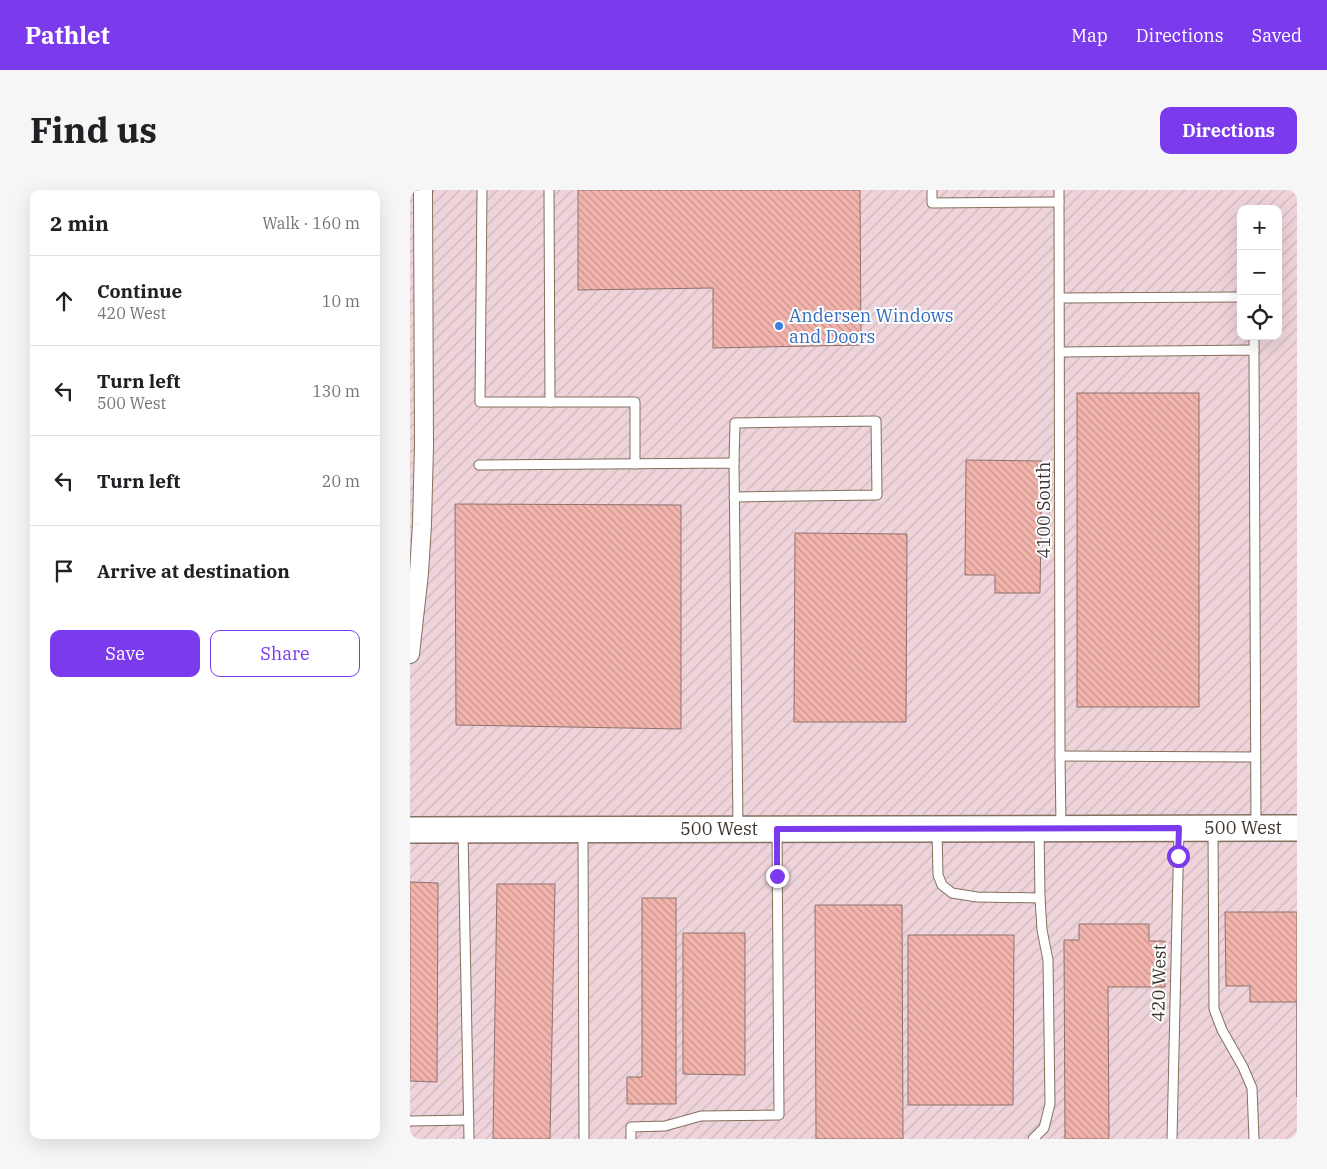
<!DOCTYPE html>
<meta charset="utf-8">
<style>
body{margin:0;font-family:"IBM Plex Serif",serif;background:#f6f6f6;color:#202124}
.controls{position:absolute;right:15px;top:15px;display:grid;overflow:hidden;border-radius:10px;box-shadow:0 5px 20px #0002}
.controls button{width:45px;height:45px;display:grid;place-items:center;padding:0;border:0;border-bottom:1px solid #e0e0e0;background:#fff;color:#202124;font:25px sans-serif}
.stop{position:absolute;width:15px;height:15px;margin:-11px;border:4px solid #7c3aed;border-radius:50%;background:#fff}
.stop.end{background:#7c3aed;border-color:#fff;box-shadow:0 1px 5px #0008}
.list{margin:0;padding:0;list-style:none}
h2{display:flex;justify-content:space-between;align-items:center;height:65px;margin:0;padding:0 20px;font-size:21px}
h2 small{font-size:16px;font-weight:400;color:#757577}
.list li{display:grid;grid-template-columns:32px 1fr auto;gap:15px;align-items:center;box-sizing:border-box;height:90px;padding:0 20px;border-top:1px solid #e0e0e0}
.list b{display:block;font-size:19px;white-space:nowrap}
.list p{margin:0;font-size:16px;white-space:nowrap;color:#757577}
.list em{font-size:16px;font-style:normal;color:#757577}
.actions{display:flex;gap:10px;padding:15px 20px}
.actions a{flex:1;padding:11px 0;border:1px solid #7c3aed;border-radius:10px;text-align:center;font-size:18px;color:#7c3aed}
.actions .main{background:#7c3aed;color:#fff}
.icon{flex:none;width:28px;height:28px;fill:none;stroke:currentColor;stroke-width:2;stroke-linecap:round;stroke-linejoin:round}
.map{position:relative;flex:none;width:887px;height:949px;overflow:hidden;border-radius:10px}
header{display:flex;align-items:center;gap:30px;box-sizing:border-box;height:70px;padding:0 25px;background:#7c3aed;color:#fff}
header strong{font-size:24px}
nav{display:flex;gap:28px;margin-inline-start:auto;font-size:18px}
.intro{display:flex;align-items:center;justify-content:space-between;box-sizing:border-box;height:120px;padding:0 30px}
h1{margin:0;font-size:35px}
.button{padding:12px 22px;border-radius:10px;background:#7c3aed;color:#fff;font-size:18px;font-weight:700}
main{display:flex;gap:30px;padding:0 30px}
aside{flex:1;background:#fff;border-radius:10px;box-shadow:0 5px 20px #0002}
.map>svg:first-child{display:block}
</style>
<header>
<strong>Pathlet</strong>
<nav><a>Map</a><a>Directions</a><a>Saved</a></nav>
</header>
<div class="intro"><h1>Find us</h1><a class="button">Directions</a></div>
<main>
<aside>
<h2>2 min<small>Walk · 160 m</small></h2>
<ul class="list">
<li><svg class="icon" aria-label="ahead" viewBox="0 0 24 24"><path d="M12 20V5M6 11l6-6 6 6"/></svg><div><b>Continue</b><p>420 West</p></div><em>10 m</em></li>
<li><svg class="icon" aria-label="left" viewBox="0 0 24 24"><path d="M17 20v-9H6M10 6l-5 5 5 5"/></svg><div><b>Turn left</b><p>500 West</p></div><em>130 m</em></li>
<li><svg class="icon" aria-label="left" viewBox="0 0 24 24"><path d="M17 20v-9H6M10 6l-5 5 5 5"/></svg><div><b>Turn left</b></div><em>20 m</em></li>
<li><svg class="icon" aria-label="arrive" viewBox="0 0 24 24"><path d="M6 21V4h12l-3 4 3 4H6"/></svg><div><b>Arrive at destination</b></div></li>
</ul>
<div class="actions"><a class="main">Save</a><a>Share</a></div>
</aside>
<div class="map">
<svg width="887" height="949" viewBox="0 0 887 949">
<defs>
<pattern id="industrial-furrows" width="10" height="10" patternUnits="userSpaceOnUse" patternTransform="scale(1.25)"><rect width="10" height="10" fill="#eed4da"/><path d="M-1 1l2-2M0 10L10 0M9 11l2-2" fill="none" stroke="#cdb7bb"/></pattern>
<pattern id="building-back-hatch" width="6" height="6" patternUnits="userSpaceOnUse" patternTransform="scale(1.25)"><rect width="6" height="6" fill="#f2b4ac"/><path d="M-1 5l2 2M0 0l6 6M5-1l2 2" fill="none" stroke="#c5938c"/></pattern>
</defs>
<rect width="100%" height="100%" fill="#f8e2cd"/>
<!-- industrial -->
<path fill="url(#industrial-furrows)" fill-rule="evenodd" d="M0,0H887V949H0ZM831,19H868V146H831Z"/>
<!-- building -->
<g fill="url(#building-back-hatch)" stroke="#8e726e">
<path d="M168,0H450L451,155L303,158V98L168,100Z"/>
<rect x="667" y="203" width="122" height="314"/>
<path d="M556,270L632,271L630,403H585V385H555Z"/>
<path d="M45,314L271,315V539L46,535Z"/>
<path d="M385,343L497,344L496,532H384Z"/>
<path d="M0,692L28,693L27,892L0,891Z"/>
<path d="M87,694H145L140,949H83Z"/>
<path d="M232,708H266V914H217V887H232Z"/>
<path d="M405,715H492L493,949H406Z"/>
<path d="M815,722H887V907V812H840V796H816Z"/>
<path d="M669,734H739V751H755V797H698L699,949H655L654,750H669Z"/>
<path d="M273,743H335V885L273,884Z"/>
<path d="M498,745H604L603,915H498Z"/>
</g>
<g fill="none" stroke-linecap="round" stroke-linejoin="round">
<!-- lane casing -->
<g stroke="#83705d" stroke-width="11">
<g id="lane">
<path d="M72,0L70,212H225V274"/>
<path d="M139,0L140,212"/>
<path d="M522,0V13L649,12"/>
<path d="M649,0L650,566L651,637"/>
<path d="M650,108L831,107"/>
<path d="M844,146V160"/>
<path d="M650,162L844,160L846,638"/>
<path d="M69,275L324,273L328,637"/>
<path d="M324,307L467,305L466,231L325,233L324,273"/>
<path d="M650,566L845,567"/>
<path d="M803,640L804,819L812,840L833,877L842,898L844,949"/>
<path d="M527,641L528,685L532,695L542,703L567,707L630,708"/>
<path d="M173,642L174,949"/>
<path d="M53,643L59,949"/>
<path d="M0,931L59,930"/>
<path d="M221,949V937L255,936L291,926L369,925L367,639"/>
<path d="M623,949L634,938L640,914L638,770L632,740L630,708L629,639"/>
<path d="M762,949L769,639"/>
</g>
</g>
<!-- street casing -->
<g stroke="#83705d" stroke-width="20">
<path id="street" d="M0,464L9,383L12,334L14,256L13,0"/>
</g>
<!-- secondary casing -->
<g stroke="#83705d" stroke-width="28">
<path id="secondary" d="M0,640L887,638"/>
</g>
<!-- lane -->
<use href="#lane" stroke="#fff" stroke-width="9"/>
<!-- street -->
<use href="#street" stroke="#fff" stroke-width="18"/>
<!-- secondary -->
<use href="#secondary" stroke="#fff" stroke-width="25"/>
</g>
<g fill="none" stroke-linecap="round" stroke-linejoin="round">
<!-- route -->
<path stroke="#7c3aed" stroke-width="6" d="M367,686V639L769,638L768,666"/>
</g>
<!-- markers -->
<circle fill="#3f7fe0" stroke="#fff" stroke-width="2" cx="369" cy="136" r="5"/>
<g text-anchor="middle" stroke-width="4" stroke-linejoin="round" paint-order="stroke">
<!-- shop labels -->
<g font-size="18" fill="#366cbe" stroke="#fff" text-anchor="start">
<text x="379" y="132">Andersen Windows<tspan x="379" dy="21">and Doors</tspan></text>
</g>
<!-- street labels -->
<g font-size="18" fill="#3f372f" stroke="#fff">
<text transform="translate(634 320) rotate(-90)" y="6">4100 South</text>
<text x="833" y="644">500 West</text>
<text x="309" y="645">500 West</text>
<text transform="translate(749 793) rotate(-89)" y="6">420 West</text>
</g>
</g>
</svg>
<div class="controls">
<button>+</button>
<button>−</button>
<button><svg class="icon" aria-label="locate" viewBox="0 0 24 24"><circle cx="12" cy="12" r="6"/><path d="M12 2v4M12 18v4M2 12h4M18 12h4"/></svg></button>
</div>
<div class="stop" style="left:768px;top:666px"></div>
<div class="stop end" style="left:367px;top:686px"></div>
</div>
</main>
